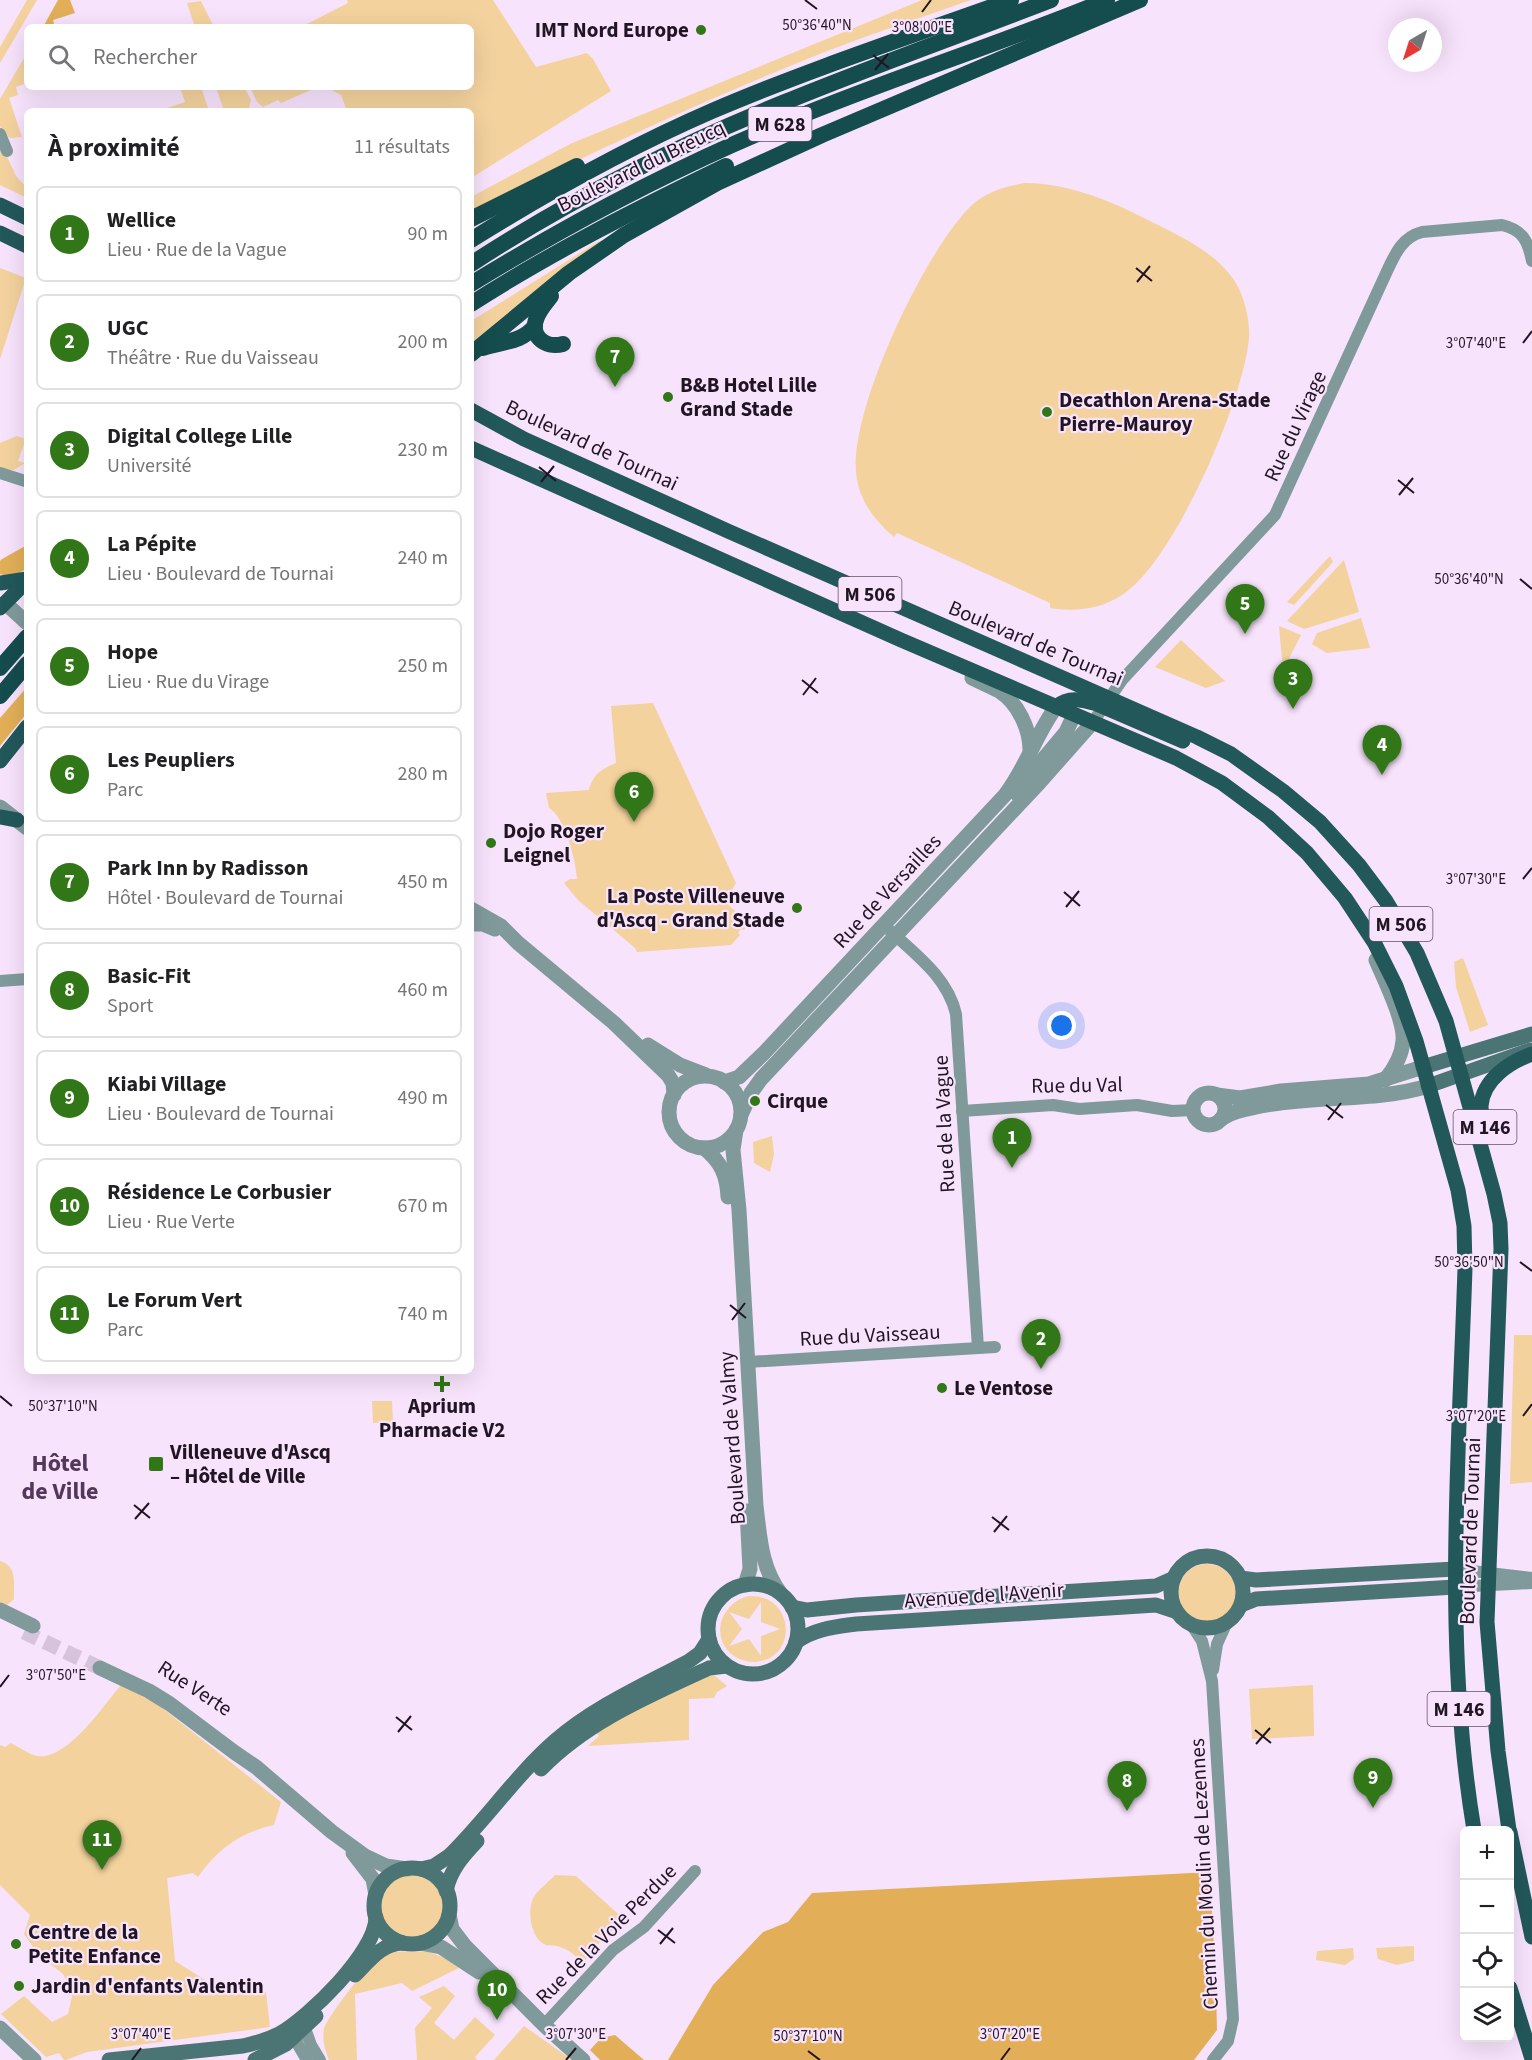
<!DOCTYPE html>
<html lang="fr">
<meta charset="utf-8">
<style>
body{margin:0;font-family:"Source Sans 3",sans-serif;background:#f6f6f6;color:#202124}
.controls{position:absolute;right:18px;bottom:18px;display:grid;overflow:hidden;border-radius:9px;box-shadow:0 6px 24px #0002}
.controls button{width:54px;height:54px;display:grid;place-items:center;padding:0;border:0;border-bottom:2px solid #e0e0e0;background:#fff;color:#202124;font:30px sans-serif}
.compass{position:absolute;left:1388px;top:18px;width:54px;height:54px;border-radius:50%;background:#fff;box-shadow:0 6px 24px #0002;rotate:219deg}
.you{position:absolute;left:1062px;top:1026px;width:21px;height:21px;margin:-15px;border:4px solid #fff;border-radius:50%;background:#1a73e8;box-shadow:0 0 0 9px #1a73e833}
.badge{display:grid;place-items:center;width:39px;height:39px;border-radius:50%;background:#317617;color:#fff;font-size:20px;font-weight:700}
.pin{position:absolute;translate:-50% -50px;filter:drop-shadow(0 2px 3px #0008)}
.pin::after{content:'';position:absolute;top:32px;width:21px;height:18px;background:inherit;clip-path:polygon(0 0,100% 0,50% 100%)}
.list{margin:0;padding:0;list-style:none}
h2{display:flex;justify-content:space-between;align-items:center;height:78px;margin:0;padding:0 24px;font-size:26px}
h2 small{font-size:20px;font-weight:400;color:#757577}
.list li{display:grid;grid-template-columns:39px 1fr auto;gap:18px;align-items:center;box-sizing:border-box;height:96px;margin:0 12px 12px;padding:0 12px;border:2px solid #e0e0e0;border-radius:9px}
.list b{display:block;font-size:22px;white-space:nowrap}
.list p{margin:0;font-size:20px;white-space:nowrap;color:#757577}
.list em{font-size:20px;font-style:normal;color:#757577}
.icon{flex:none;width:33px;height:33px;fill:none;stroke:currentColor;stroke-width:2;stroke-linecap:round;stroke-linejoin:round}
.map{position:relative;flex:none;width:1532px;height:2060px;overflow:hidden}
.search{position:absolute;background:#fff;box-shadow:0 6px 24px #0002;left:24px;top:24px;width:450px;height:66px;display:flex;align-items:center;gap:15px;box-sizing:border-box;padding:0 21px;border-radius:9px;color:#757577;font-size:22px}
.panel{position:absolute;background:#fff;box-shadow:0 6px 24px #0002;left:24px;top:108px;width:450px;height:1266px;border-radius:9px}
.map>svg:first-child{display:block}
</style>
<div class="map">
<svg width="1532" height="2060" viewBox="0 0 1532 2060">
<rect width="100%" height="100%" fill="#f7e3fc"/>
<!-- green -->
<g fill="#f3d29e" fill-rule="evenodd">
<path d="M27,0H37L0,63V47Z"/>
<path d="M347,0H493L536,67L587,53L593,59L611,91L471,178V111H347L341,95L326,87H471V27H301L348,3Z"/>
<path d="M922,0H971C917,19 861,37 807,59C693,105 581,157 471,213V197L570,144Z"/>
<path d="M201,1L214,27H195L187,3Z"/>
<path d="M27,53V83L16,87L18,95L9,98L22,137L10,138L3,132L0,126V99Z"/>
<path d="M180,87H201L209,111H158L185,102Z"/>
<path d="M216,87H244L251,100L248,111H224Z"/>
<path d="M250,87H318L281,103L278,100L263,107L257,102Z"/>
<path d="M0,142L16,176L27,188V198L0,185Z"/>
<path d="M1025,183C1067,183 1109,200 1146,219C1178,235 1219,253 1237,285C1245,300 1250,320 1249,338C1244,399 1174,562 1122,595C1101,609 1076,612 1050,608V603L897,533L894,537C874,520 858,499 856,472C851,407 923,256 968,209C983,193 1003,187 1025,183Z"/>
<path d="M599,241L602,242L471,348V321Z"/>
<path d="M0,268L26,278L0,359Z"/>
<path d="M17,436L26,439L18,461L25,463L14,470L0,469V443Z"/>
<path d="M1330,556L1333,562L1294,605L1287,602Z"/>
<path d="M1344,560L1359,612L1304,629L1287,621Z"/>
<path d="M1361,618L1370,648L1327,653L1312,644L1317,633Z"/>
<path d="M1279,626L1301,635L1283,670Z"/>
<path d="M1181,640L1225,681L1206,688L1155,667Z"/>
<path d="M653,703L736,883L725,902L749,923L744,930L741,929L738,933L740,935L731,945L637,952L635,948L578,900L564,883L570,879H577C576,861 565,817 549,808L546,793L589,790C593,774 602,769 616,763L611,706Z"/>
<path d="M1463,958L1488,1025L1470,1032L1456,987L1454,962Z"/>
<path d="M772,1136L774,1154L770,1172L754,1163L753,1142Z"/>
<path d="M1514,1335H1532V1482L1510,1484Z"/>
<path d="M372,1401H392L393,1422L373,1423Z"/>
<path d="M0,1561C17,1565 14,1584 14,1599L6,1606L0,1603Z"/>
<circle cx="1207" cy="1593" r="29"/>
<path d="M749,1596C795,1594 799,1659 755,1662C746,1662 737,1659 730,1653C710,1633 723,1602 749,1596ZM761,1602V1622L780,1629L761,1636V1656L749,1639L729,1646L742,1629L729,1612L749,1619Z"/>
<path d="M709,1671L727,1686L717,1692L714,1698L689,1699V1740L588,1746L599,1736L595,1731Z"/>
<path d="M121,1685L157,1704L281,1802L274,1825C241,1832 217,1849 198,1877L193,1873L167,1878L175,1961L229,1995L266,1992L270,2027L87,2052L66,2060H64L59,2053L46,2057L1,2014L24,1996L52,2022L68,2014L73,1992L63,1974L38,1954L24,1934L30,1915L0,1885V1745L5,1747L11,1743C19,1747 28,1754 37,1756C67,1761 103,1706 121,1685Z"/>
<path d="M1313,1685L1314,1736L1252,1739L1249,1689Z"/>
<circle cx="412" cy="1906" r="31"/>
<path d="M555,1875L576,1876L627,1922L605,1936L583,1963C576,1956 570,1950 560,1947C556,1945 551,1946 546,1945C530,1939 526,1907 535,1895C540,1888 549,1882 555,1875Z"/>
<path d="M1414,1946V1961L1397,1965L1378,1959L1376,1948Z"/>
<path d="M1353,1948L1354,1959L1345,1965L1316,1960L1317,1951Z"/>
<path d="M426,1951L445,1958L459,1968L412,1991L402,1983L355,1994L357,2060H329C325,2049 322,2041 324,2029C327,2017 370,1962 381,1956C394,1949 411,1953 426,1951Z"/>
<path d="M444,1986L455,1996L434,2023L454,2040L475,2017L495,2035L475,2057L477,2060H417L415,2028L432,2008L419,1997Z"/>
<path d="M524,2026L565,2055L571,2060H494Z"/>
</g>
<!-- forest -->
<g fill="#e2af58">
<path d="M58,0H70L75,13L53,20L55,27H43Z"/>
<path d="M27,545V568C20,574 9,577 0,574V561L2,559Z"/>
<path d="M27,687V713L0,746V718Z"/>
<path d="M1210,1872L1216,1988L1217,2030L1194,2060H668L713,1985L763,1932L788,1922L812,1893Z"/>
<path d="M615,2035L644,2060H600L590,2050L601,2038Z"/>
</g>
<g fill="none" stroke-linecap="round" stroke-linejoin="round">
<!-- tertiary-tunnel -->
<path stroke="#d7c4dc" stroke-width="15" stroke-dasharray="15 8" stroke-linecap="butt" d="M24,1632L100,1668"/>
<!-- minor -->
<g stroke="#809a9b" stroke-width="12">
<path d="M0,134L7,151"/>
<path d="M0,473L25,481"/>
<path d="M1093,722L1122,680L1275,515L1388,269C1396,252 1403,237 1422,232L1502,225C1523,230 1528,241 1532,261"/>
<path d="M884,925C912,952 947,975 956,1014L978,1348"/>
<path d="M0,981L27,979"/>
<path d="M962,1111L1053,1105L1079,1109L1137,1105L1172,1111L1193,1110"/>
<path d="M748,1362L995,1347"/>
<path d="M1455,1569L1532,1578"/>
<path d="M1455,1587L1532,1583"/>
<path d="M1191,1624L1202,1641L1212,1681L1233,2019L1228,2041L1213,2060"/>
<path d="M1213,1670L1217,1644L1227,1622"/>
<path d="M302,2020L311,2045L320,2060"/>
<path d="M544,2025L613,1950L644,1927L695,1871"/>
<path d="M296,2030L297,2043L307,2060"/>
</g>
<!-- tertiary -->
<g stroke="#809a9b" stroke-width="15">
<path d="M5,603L27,623"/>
<path d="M972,678C981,683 991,686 999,691C1018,703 1030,729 1030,750"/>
<path d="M1017,794L1040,763L1066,732L1074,715"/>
<path d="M0,807L27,828"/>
<path d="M471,909L501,926L518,943L614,1023L668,1075L673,1083L674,1095"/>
<path d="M471,924H483L495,929"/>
<path d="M1376,960C1384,979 1405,1021 1403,1041C1402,1056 1394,1069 1385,1080"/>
<path d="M648,1045L680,1065L706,1075"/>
<circle cx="705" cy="1112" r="36"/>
<path d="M724,1082L739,1077L764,1053L1005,795C1026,768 1036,734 1056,707"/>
<circle cx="1209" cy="1109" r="16"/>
<path d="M1217,1095L1240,1098L1281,1091L1369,1084L1423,1067"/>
<path d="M741,1115L751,1093L761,1079L1039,783L1093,722"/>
<path d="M1221,1119C1233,1111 1247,1109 1261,1106C1315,1095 1377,1102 1428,1086"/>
<path d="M736,1130L733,1150L739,1210L756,1506C760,1538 761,1568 781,1594"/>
<path d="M704,1148C721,1162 727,1175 728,1197"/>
<path d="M745,1585L750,1569L747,1511"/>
<path d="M0,1610L33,1626"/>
<path d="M100,1668L149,1691L170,1704L234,1752L256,1767L332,1832L365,1856L386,1866L407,1869"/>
<path d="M353,1853L373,1879L376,1895"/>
<path d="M449,1914L452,1929L465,1946L544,2025L583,2060"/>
<path d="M420,1943L441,1947L479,1972"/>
<path d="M0,2028L34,2060"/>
</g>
<!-- secondary -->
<g stroke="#4b7475" stroke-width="15">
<path d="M1423,1067L1532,1034"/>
<path d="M1428,1086L1530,1050"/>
<circle cx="1207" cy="1592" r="36"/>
<path d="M1240,1578L1256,1580L1455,1569"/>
<circle cx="753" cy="1629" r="45"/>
<path d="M1241,1605L1256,1599L1455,1587"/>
<path d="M792,1607L807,1610L856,1605L1156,1586L1174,1578"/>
<path d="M796,1642C814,1629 834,1627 856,1624L1156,1605L1177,1612"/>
<path d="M541,1769C588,1721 649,1696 709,1668L727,1666"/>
<circle cx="412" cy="1906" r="38"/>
<path d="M421,1869L434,1866L449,1856C486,1820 516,1775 555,1741C594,1707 644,1685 689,1661L700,1653L709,1639"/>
<path d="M446,1891C450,1870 463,1856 477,1841"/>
<path d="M355,1975C369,1961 382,1943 403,1943"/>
<path d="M109,2060L243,2046C256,2043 267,2040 279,2034C309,2017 375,1953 376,1918"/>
<path d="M255,2060L286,2044L316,2016"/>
</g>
<!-- primary -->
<g stroke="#22585a" stroke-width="15">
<path d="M0,205L27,218"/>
<path d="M0,233L27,246"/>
<path d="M471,410L524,439L730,532L1197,737L1231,754L1283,791L1320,822L1359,865L1386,901L1417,953L1446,1021L1494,1194L1500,1223L1501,1249L1487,1622L1498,1751L1509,1830"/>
<path d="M471,448L901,640L1176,758L1222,783L1268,817L1307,853L1345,898L1374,942L1396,986L1416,1041L1458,1190L1464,1226L1465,1268C1459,1455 1443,1645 1474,1830"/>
<path d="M0,583L27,579"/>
<path d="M0,608L27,581"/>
<path d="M1056,707C1069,696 1082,700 1097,704L1183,741"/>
<path d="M0,761L27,727"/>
<path d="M0,817L17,820"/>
<path d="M1487,1134C1485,1125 1481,1116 1481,1106C1483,1079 1510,1062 1532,1054"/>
<path d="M1510,1832L1532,1937"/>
<path d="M1510,1988L1532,2059"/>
</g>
<!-- trunk -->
<g stroke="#154c4e" stroke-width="16">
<path d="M471,219L577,166"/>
<path d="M471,240C548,192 629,147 712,111C810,69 911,36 1011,0"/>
<path d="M471,264C569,200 676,146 785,102C873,66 963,34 1051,0"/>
<path d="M471,284C569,224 670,170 776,126C885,80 998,45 1107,0"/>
<path d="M551,296C546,303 540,309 537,317C529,335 544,349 563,344"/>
<path d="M471,304C552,252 639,208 726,166"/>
<path d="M483,348C503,341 521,343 535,326"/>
<path d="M471,354L569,273L624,235L717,183L822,135L1140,0"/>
<path d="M0,668L27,637"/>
<path d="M0,696L27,664"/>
</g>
</g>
<!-- ticks -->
<path fill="none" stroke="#211524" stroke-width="2" d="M805,0L817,9M922,12L931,0M873,55L889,68M875,70L888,54M1136,268L1152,281M1137,282L1150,266M1523,343L1532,331M539,467L556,481M1398,480L1414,493M541,482L554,466M1399,495L1413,478M1520,579L1532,589M802,680L818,693M803,695L816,678M1523,879L1532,868M1064,892L1080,906M1066,907L1079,891M1326,1105L1343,1118M1328,1120L1341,1103M1520,1262L1532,1271M730,1305L746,1318M732,1320L745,1303M0,1396L12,1406M1523,1416L1532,1404M134,1505L150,1518M992,1517L1009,1530M135,1519L149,1503M994,1532L1007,1516M0,1687L9,1675M396,1717L412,1730M1255,1730L1271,1743M398,1732L411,1716M1256,1744L1270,1728M658,1930L675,1943M660,1944L673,1928M808,2051L820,2060M132,2060L141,2048M566,2060L576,2048M1001,2060L1010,2048"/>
<!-- markers -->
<g fill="#317617" stroke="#f7e3fc" stroke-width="2">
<circle cx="701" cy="30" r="6"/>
<circle cx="668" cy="397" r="6"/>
<circle cx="1047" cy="412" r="6"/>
<circle cx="491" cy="843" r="6"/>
<circle cx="797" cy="908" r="6"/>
<circle cx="755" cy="1101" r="6"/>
<path d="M439 1375h6v6h6v6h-6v6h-6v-6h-6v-6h6z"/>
<circle cx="942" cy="1388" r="6"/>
<rect x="148" y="1456" width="16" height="16" rx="3"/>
<circle cx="16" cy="1944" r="6"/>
<circle cx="19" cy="1986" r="6"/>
</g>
<g text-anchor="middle" stroke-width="4.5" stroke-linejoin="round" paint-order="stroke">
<!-- shield labels -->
<g fill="#f7e3fc" stroke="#615365" stroke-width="1.5">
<rect x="748.5" y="107" width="63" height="34" rx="4.5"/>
<rect x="838.5" y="577" width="63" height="34" rx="4.5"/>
<rect x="1369.5" y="907" width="63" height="34" rx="4.5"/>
<rect x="1453.5" y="1110" width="63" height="34" rx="4.5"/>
<rect x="1427.5" y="1692" width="63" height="34" rx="4.5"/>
</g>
<g font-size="20" font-weight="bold" fill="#211524">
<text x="780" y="131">M 628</text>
<text x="870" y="601">M 506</text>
<text x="1401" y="931">M 506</text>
<text x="1485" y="1134">M 146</text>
<text x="1459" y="1716">M 146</text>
</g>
<!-- poi labels -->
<g font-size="21" font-weight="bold" fill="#211524" stroke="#f7e3fc" text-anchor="start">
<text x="689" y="37" text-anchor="end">IMT Nord Europe</text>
<text x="680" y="392">B&amp;B Hotel Lille<tspan x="680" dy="24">Grand Stade</tspan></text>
<text x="1059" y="407">Decathlon Arena-Stade<tspan x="1059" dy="24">Pierre-Mauroy</tspan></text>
<text x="503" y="838">Dojo Roger<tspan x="503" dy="24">Leignel</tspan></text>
<text x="785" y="903" text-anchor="end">La Poste Villeneuve<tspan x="785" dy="24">d'Ascq - Grand Stade</tspan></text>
<text x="767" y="1108">Cirque</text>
<text x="954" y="1395">Le Ventose</text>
<text x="442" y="1413" text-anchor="middle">Aprium<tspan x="442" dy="24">Pharmacie V2</tspan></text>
<text x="170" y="1459">Villeneuve d'Ascq<tspan x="170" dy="24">– Hôtel de Ville</tspan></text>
<text x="28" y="1939">Centre de la<tspan x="28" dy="24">Petite Enfance</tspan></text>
<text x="31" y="1993">Jardin d'enfants Valentin</text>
</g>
<!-- street labels -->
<g font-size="21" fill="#211524" stroke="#f7e3fc">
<text transform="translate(641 166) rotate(-26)" y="7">Boulevard du Breucq</text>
<text transform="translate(1295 426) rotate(-65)" y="7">Rue du Virage</text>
<text transform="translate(592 445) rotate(25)" y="7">Boulevard de Tournai</text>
<text transform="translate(1036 643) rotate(23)" y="7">Boulevard de Tournai</text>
<text transform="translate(887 891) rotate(-47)" y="7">Rue de Versailles</text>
<text transform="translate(1077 1085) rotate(-1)" y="7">Rue du Val</text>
<text transform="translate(944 1124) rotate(-93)" y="7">Rue de la Vague</text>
<text transform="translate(870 1335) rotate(-3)" y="7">Rue du Vaisseau</text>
<text transform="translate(732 1438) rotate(-94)" y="7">Boulevard de Valmy</text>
<text transform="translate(1470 1531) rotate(-88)" y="7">Boulevard de Tournai</text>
<text transform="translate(984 1595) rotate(-4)" y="7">Avenue de l'Avenir</text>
<text transform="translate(195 1688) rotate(33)" y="7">Rue Verte</text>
<text transform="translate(1204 1874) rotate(-93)" y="7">Chemin du Moulin de Lezennes</text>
<text transform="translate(606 1934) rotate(-45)" y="7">Rue de la Voie Perdue</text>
</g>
<!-- quarter labels -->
<g font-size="24" font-weight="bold" fill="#53385b" stroke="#f7e3fc">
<text x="60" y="1471">Hôtel<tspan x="60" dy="28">de Ville</tspan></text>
</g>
</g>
<g font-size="15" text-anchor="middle" fill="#211524" stroke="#f7e3fc" stroke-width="4.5" stroke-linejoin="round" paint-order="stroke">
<text x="817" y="30">50°36'40"N</text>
<text x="922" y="32">3°08'00"E</text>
<text x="1476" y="348">3°07'40"E</text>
<text x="1469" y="584">50°36'40"N</text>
<text x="1476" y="884">3°07'30"E</text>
<text x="1469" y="1267">50°36'50"N</text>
<text x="63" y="1411">50°37'10"N</text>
<text x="1476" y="1421">3°07'20"E</text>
<text x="56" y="1680">3°07'50"E</text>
<text x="141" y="2039">3°07'40"E</text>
<text x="576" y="2039">3°07'30"E</text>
<text x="1010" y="2039">3°07'20"E</text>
<text x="808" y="2041">50°37'10"N</text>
</g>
</svg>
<div class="controls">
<button>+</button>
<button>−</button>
<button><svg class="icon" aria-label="locate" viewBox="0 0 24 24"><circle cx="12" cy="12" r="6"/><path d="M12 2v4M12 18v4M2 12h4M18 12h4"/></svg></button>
<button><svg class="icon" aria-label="layers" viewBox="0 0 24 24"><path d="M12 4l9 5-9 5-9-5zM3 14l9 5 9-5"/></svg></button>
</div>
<svg class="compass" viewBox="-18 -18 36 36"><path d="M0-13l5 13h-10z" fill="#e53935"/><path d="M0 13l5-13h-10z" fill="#757577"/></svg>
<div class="you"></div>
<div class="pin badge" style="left:1012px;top:1168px">1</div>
<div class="pin badge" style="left:1041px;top:1369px">2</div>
<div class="pin badge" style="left:1293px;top:709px">3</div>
<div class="pin badge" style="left:1382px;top:775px">4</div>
<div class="pin badge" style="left:1245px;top:634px">5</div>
<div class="pin badge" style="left:634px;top:822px">6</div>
<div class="pin badge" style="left:615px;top:387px">7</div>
<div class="pin badge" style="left:1127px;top:1811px">8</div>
<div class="pin badge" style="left:1373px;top:1808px">9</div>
<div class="pin badge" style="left:497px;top:2020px">10</div>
<div class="pin badge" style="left:102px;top:1870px">11</div>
<div class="search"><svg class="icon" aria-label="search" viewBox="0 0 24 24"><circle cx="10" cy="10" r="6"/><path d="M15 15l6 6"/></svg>Rechercher</div>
<section class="panel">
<h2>À proximité<small>11 résultats</small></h2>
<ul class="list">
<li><span class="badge">1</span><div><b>Wellice</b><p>Lieu · Rue de la Vague</p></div><em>90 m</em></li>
<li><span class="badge">2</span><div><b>UGC</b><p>Théâtre · Rue du Vaisseau</p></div><em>200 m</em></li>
<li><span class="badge">3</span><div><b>Digital College Lille</b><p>Université</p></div><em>230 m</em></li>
<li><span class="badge">4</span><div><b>La Pépite</b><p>Lieu · Boulevard de Tournai</p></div><em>240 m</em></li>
<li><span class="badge">5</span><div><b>Hope</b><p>Lieu · Rue du Virage</p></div><em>250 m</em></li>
<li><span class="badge">6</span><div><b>Les Peupliers</b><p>Parc</p></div><em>280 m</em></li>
<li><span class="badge">7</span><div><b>Park Inn by Radisson</b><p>Hôtel · Boulevard de Tournai</p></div><em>450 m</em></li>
<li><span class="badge">8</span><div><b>Basic-Fit</b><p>Sport</p></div><em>460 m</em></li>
<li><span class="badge">9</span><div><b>Kiabi Village</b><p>Lieu · Boulevard de Tournai</p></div><em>490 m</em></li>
<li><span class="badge">10</span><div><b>Résidence Le Corbusier</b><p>Lieu · Rue Verte</p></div><em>670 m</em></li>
<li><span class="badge">11</span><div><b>Le Forum Vert</b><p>Parc</p></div><em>740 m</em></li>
</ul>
</section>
</div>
